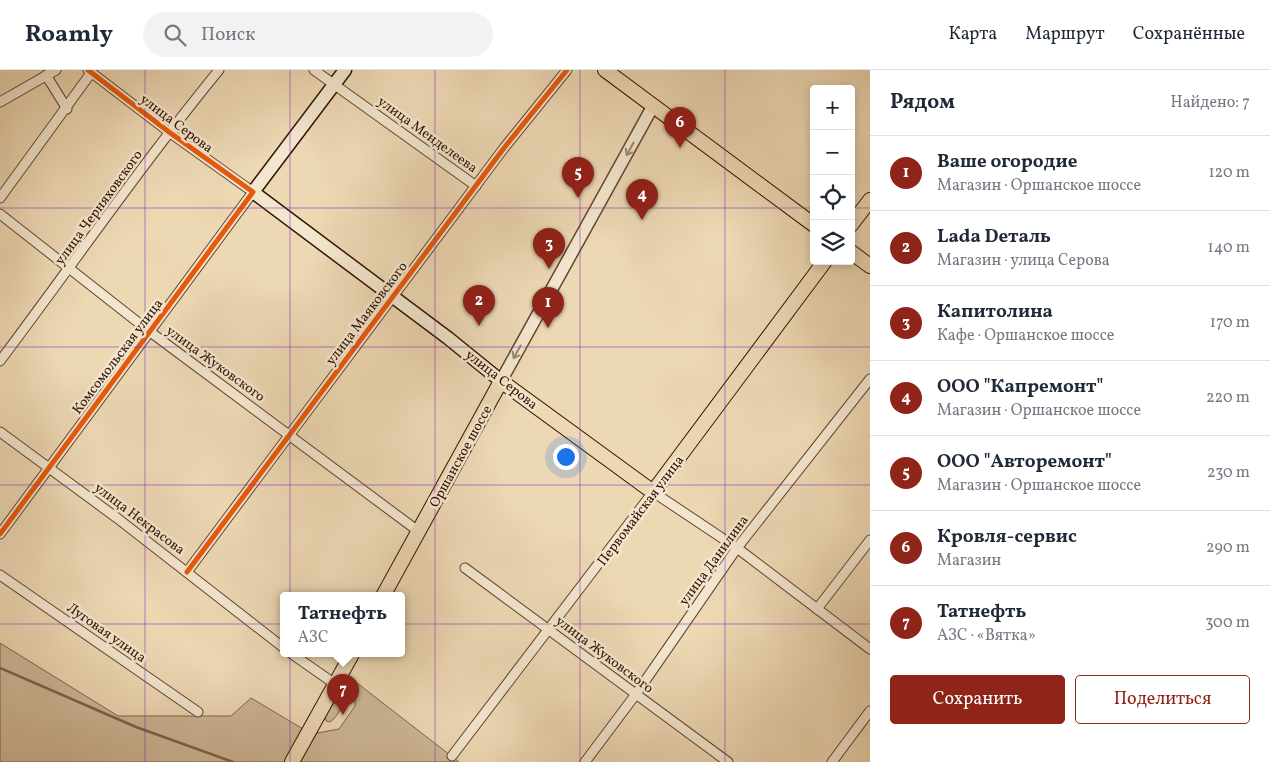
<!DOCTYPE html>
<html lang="ru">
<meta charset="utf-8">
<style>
body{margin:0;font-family:Vollkorn,serif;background:#f2f2f3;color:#1f2937}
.controls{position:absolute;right:15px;top:15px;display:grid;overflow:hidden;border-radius:5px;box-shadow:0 2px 8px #0003}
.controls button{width:45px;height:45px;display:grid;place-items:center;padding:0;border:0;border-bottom:1px solid #e0e1e3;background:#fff;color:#1f2937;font:25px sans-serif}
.you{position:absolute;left:565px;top:386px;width:18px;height:18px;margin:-12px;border:4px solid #fff;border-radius:50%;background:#1a73e8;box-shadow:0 0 0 8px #1a73e833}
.badge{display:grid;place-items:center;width:32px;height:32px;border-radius:50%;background:#8f2418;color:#fff;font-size:16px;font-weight:700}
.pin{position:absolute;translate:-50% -41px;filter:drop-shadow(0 1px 2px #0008)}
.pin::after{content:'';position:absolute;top:26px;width:18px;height:15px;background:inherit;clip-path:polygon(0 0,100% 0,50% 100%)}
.popup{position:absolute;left:280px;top:522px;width:125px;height:65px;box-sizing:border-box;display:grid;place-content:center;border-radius:5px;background:#fff;filter:drop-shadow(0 1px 4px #0005);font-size:16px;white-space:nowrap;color:#747a83}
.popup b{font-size:19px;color:#1f2937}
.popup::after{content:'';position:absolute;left:50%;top:100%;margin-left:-10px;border:10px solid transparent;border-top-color:#fff}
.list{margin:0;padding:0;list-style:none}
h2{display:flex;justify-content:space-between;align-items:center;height:65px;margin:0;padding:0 20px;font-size:21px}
h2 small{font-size:16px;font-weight:400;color:#747a83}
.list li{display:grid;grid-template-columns:32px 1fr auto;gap:15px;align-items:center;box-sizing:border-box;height:75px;padding:0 20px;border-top:1px solid #e0e1e3}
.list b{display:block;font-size:19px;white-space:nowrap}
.list p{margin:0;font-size:16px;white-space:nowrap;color:#747a83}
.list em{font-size:16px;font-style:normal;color:#747a83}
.actions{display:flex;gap:10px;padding:15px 20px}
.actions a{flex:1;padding:11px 0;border:1px solid #8f2418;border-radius:5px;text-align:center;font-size:18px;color:#8f2418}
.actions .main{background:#8f2418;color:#fff}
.icon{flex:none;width:28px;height:28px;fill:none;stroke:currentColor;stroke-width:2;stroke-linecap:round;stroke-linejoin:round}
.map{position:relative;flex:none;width:870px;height:692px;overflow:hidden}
header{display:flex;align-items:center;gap:30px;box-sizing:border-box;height:70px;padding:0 25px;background:#fff;border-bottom:1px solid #e0e1e3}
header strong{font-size:24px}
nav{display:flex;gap:28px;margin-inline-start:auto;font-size:18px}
.search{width:350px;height:45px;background:#f2f2f3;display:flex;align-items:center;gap:12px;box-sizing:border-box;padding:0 18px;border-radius:28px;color:#747a83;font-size:19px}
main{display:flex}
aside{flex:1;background:#fff}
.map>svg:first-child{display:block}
</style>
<header>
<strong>Roamly</strong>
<div class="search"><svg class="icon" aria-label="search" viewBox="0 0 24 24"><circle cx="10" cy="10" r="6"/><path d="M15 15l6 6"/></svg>Поиск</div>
<nav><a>Карта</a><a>Маршрут</a><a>Сохранённые</a></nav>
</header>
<main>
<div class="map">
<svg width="870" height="692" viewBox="0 0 870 692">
<rect width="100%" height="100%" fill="#edd8b4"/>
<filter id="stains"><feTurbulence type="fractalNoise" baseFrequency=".004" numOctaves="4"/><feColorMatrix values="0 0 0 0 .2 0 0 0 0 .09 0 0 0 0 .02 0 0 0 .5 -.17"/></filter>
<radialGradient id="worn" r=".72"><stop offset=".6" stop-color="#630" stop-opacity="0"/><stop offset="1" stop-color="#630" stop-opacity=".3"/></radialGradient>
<!-- green -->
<g fill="#cdb696" stroke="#80644c">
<path d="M0,573L118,646H231L251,628L303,659L285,692H0Z"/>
<path d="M348,606L459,692H299L317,663L339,659L355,636V627L346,611Z"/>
<path d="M339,624L343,625C345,633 337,648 330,652L326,651L325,646Z"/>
</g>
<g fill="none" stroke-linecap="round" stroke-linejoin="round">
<!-- stream -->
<path stroke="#7c6149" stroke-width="2.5" d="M0,598L136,657L233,692"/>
<!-- minor casing -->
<g stroke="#61442f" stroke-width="11">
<g id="minor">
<path d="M314,0L476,116"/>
<path d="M46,5L67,39"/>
<path d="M0,32L56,0"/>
<path d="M0,128L91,3"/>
<path d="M0,144L149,261L418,461"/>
<path d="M0,291C73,194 142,94 219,0"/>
<path d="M0,362L117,448L284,578"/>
<path d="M0,464L253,122L169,62L88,0"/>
<path d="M465,498L728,692"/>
<path d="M187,502L504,78L567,0"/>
<path d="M0,505L198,642"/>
<path d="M817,539L870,470"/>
<path d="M292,584L335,614"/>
<path d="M452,686L653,422L737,478L870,579"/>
<path d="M585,692L636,624L737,478L870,309"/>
<path d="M832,692L870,641"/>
</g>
</g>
<!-- tertiary casing -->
<g stroke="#61442f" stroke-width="14">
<path id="tertiary" d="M501,311L653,36"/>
</g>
<!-- secondary casing -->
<g stroke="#321203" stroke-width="15">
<path id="secondary" d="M345,0L253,122L448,268L501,311"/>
</g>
<!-- primary casing -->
<g stroke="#321203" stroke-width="16">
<g id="primary">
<path d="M605,0L814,155"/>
<path d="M851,155L870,130"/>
<path d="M851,182L870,196"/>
<path d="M383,526L501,311L653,422L825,191"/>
<path d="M292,692L352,584"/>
</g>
</g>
<!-- minor -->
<use href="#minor" stroke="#f3e6ce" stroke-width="9"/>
<!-- tertiary -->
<use href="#tertiary" stroke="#f3e6ce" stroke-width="11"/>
<!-- secondary -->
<use href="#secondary" stroke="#f3e6ce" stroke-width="12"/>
<!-- primary -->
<use href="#primary" stroke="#edd8b4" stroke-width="14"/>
<!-- cycleway casing -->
<g stroke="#f3e6ce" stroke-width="8">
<g id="cycleway">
<path d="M0,464L253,122L169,62L88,0"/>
<path d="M187,502L504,78L567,0"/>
</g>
</g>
<!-- cycleway -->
<use href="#cycleway" stroke="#e8590c" stroke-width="5"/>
</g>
<!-- one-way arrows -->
<defs><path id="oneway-shaft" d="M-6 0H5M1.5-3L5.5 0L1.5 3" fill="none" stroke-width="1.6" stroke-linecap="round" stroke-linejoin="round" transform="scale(1.25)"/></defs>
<g stroke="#9c8773">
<use href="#oneway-shaft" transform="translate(630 79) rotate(119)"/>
<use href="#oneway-shaft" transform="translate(517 282) rotate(119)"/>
</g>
<!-- grid -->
<path fill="none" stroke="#7b2cbf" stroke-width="1" stroke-opacity="0.55" d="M145,0V692M290,0V692M435,0V692M580,0V692M725,0V692M0,138H814M851,138H870M0,277H870M0,415H870M0,554H870"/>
<g text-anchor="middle" stroke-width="5" stroke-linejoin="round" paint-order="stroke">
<!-- street labels -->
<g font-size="14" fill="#321203" stroke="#f3e6ce">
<text transform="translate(177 53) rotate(37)" y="5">улица Серова</text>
<text transform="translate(428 64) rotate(36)" y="5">улица Менделеева</text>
<text transform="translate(98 137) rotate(-54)" y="5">улица Черняховского</text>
<text transform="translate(366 243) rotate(-53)" y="5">улица Маяковского</text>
<text transform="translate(117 286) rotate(-53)" y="5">Комсомольская улица</text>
<text transform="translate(216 293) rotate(36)" y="5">улица Жуковского</text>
<text transform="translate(502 309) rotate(38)" y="5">улица Серова</text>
<text transform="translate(460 386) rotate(-61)" y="5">Оршанское шоссе</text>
<text transform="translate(640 440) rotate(-53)" y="5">Первомайская улица</text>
<text transform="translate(140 448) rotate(37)" y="5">улица Некрасова</text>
<text transform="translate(713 490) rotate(-54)" y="5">улица Данилина</text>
<text transform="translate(107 562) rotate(35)" y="5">Луговая улица</text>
<text transform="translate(605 584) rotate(37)" y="5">улица Жуковского</text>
</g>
</g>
<rect width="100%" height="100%" filter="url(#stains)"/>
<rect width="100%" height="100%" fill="url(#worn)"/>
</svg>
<div class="controls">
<button>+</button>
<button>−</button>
<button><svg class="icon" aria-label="locate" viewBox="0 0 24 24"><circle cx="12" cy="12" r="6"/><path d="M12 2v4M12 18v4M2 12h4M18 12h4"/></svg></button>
<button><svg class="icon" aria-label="layers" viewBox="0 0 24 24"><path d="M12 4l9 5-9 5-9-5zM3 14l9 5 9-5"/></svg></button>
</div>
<div class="you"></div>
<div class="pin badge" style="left:548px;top:258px">1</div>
<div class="pin badge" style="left:479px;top:256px">2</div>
<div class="pin badge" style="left:549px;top:199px">3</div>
<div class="pin badge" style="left:642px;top:150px">4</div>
<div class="pin badge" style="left:578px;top:128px">5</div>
<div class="pin badge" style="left:680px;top:78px">6</div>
<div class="pin badge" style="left:343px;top:645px">7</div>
<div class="popup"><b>Татнефть</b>АЗС</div>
</div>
<aside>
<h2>Рядом<small>Найдено: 7</small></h2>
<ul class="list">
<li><span class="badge">1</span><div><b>Ваше огородие</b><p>Магазин · Оршанское шоссе</p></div><em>120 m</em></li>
<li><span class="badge">2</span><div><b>Lada Dеталь</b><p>Магазин · улица Серова</p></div><em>140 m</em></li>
<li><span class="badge">3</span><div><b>Капитолина</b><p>Кафе · Оршанское шоссе</p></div><em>170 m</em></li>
<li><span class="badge">4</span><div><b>ООО &quot;Капремонт&quot;</b><p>Магазин · Оршанское шоссе</p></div><em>220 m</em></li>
<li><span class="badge">5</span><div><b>ООО &quot;Авторемонт&quot;</b><p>Магазин · Оршанское шоссе</p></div><em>230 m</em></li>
<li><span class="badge">6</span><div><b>Кровля-сервис</b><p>Магазин</p></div><em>290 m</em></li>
<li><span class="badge">7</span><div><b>Татнефть</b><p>АЗС · «Вятка»</p></div><em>300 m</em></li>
</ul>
<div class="actions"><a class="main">Сохранить</a><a>Поделиться</a></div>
</aside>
</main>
